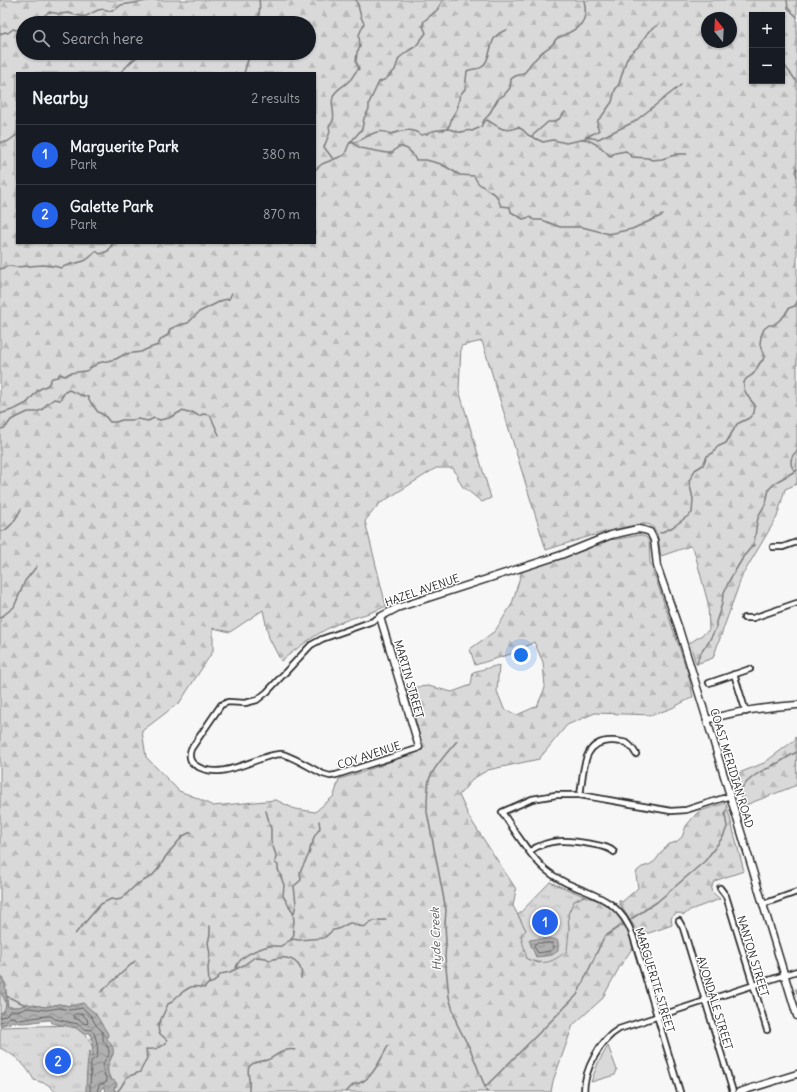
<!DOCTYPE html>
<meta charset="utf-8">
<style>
body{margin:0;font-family:Delius,sans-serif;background:#242831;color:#f1f3f6}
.controls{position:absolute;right:12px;top:12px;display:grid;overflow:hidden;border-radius:0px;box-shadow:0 1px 3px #0004}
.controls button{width:36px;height:36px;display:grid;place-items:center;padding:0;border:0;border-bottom:1px solid #363941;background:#171b24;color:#f1f3f6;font:20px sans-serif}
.compass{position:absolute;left:701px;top:12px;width:36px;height:36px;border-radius:50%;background:#171b24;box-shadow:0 1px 3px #0004;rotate:342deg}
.you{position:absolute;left:521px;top:655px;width:14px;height:14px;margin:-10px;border:3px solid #fff;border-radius:50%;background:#1a73e8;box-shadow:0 0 0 6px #1a73e833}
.badge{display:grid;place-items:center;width:26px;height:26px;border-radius:50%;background:#2563eb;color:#fff;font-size:13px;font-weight:700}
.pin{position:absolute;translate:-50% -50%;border:2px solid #fff;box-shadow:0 1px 4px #0006}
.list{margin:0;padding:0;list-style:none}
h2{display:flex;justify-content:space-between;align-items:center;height:52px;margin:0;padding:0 16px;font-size:17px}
h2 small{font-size:13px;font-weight:400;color:#9ea1a6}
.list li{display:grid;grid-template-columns:26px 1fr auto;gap:12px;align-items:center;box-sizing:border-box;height:60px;padding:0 16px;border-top:1px solid #363941}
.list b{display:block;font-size:15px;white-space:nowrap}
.list p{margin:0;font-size:13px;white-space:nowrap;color:#9ea1a6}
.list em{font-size:13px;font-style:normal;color:#9ea1a6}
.icon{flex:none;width:22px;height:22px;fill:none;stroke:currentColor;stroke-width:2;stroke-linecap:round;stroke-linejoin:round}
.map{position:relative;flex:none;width:797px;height:1092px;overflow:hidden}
.search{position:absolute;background:#171b24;box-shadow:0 1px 3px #0004;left:16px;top:16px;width:300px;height:44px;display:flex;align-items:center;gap:10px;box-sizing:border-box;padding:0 14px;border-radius:22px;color:#9ea1a6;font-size:15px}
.panel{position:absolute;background:#171b24;box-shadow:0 1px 3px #0004;left:16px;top:72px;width:300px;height:172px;border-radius:0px}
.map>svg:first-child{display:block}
</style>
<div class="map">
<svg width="797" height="1092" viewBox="0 0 797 1092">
<defs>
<pattern id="forest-firs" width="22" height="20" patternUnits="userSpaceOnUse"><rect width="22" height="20" fill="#d9d9d9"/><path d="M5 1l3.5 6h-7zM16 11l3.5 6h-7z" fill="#bababa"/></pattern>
<pattern id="park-tufts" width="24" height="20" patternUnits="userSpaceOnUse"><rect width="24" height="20" fill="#d9d9d9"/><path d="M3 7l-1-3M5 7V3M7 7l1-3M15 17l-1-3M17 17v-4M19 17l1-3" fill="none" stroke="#bababa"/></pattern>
<pattern id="water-waves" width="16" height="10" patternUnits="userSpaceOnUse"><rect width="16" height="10" fill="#b0b0b0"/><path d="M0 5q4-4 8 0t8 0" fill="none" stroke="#8f8f8f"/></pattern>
</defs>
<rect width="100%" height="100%" fill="#f7f7f7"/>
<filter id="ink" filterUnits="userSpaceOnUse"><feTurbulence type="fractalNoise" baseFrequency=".025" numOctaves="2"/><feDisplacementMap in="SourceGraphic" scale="8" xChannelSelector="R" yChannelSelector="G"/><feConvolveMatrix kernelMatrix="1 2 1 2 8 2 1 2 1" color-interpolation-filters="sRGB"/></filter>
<g filter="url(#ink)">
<!-- green -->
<g fill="#d9d9d9" stroke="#828282">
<path d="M0,993C6,998 8,1006 3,1012L0,1013Z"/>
<path d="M608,1046L617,1070L615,1075L591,1082L598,1063Z"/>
</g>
<!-- forest -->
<g fill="url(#forest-firs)" stroke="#828282" fill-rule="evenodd">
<path d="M0,0H797V484L785,489L777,517L742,576L713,658L696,664L690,643L709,630L708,603L694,550L690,546L661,556C659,547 659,529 650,525C639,519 562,545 546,550L482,341L461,346L459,390L491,498L482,502L462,486L453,468H436L379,504L365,521L386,606C369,615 350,617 333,626C315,634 298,648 281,661L269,638L263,610L230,632L213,628V651L180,702L142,731L146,757L179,791L195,797L213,806L276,800L295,809L315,812L334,796L339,779L363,772L423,749L407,688L428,686L452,692L471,685L473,672L499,665L497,691L504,709L517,715L537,706L545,688L543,662L534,642L514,653L475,665L470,649L495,631L512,604L522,570L588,549L605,540L618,539L640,535L646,537L649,541L650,562L688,673L693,697L672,708L653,715L595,713L567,725L539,759L488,770L474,778L459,795L469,817L516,889L513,906L526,930L527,959L539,963L553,960L569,930L568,914L574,901L584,896L600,901L615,912L631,935L633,947L619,968L602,999L573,1025L553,1081L551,1092H117L114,1090V1088L117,1085C104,1074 107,1068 113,1054L106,1039L105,1029L99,1023L95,1013L78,1005L70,1006L59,1004L46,1007L27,1004L19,1007H8L5,984L0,974ZM752,15H782V81H752ZM707,18H731V42H707ZM23,23H309V53H23ZM17,73H315V243H17Z"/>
<path d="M796,736L797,785L743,806L734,775L764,763L796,739Z"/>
<path d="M726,803L744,871L717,880L713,883L711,891L720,899L690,910L684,915L680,913L675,914L671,918L672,925L649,933L638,932L619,903V900L622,902L638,888L636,875L637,871L642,867L649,865L655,861L667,845L676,842L682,837L686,826L696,814L700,811Z"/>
</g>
<!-- park -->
<g fill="url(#park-tufts)" stroke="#828282">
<path d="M550,882L584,896L574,901L568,914L569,930L567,951C552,962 546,966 527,959L521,936L526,930L518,915Z"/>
<path d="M73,1025L82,1032L88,1038L98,1057L92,1092H56L47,1084L34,1080C26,1065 15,1055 0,1048V1027Z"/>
</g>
<!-- water -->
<g fill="url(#water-waves)" stroke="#7b7b7b">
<path d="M536,939H554L558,941V951L552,955L536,957L529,940Z"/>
<path d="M0,974L5,984L8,1007H19L27,1004L46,1007L59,1004L70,1006L83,1003L95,1013L108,1034L107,1039C122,1056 106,1056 107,1070C108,1073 109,1076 110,1079L115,1081L117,1084L114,1088V1090L117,1092H105L104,1087L101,1089L100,1092H86C86,1086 87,1055 90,1051L92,1057L93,1056L92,1040L90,1033H86L85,1035L76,1028L52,1023L51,1020C38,1020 24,1026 12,1021L10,1023L0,1026V1013L3,1012C8,1006 6,998 0,993Z"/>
</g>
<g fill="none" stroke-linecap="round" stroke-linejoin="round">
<!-- shore -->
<g stroke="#606060" stroke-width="1">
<path d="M536,943H553L554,948L550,951L538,953L534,946Z"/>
<path d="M75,1014H82L87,1019L88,1023L85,1024L80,1020L74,1018L73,1016Z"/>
<path d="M0,1017L5,1016L10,1011H19L28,1008L46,1010L59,1008L70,1010L83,1008L91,1016L96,1025L102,1031L103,1035V1040C117,1058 102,1055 103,1069C104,1073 106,1078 107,1082L99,1085L97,1092"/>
<path d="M0,1022L6,1020L11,1017L20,1020L45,1016H51L55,1019L78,1024L84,1029L92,1030C96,1034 99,1051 97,1057C96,1058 92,1060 91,1061L90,1092"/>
</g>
<!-- stream -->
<g stroke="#7b7b7b" stroke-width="1.5">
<path d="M259,0C261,8 258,15 259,23"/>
<path d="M787,0L788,8L797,17"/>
<path d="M34,23L49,12L60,14L68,13L84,17C93,13 100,6 109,11L116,9L121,5L153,0"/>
<path d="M0,34L5,32L8,33L13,29L20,31L23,25"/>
<path d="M782,62L797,82"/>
<path d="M119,73C126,69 130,61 137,57"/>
<path d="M244,73L248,60L253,53"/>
<path d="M483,123L487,120C498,126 504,134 518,127L523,130L528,135L543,142L553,140L566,143L581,140L598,131L599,130L597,126L598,120L602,116L612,102L615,90L619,84L626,61L629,55L638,47L649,31L659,24"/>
<path d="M447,129C452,129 453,130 458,132C463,133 467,129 472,131L481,127L484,120L488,116L498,99L504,95L510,88L511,79C515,75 518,75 522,74C528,72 529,64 533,61C537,58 540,53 545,50C550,46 553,46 556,39C575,30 590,26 584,0"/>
<path d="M532,136L548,122H553L559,119L565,112"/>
<path d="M586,137L598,139L634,122L681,85"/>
<path d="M584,139C593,141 604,149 610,156L615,153L626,151L632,157L648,158L652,160L662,159L678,154H687"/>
<path d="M0,143L2,142H7L17,135"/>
<path d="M350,143C365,143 373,125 391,134C402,131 411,127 421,135L427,134C432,129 440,131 447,129L450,124L452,117L457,109L460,95L465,89L467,71C472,68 478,70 482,67C495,55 485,36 507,30"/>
<path d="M353,143L360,148L387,153H392L398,147C408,146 411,152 416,160H426L441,164L460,175L474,176L478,183L489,191L496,195L501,206L510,207L511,212L523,219L530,217L534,220H542L560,227H582L609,234L632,229L663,215"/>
<path d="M333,159L324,147L330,132L329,126C340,117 327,104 335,93C340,86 349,84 353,76C355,73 355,71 359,69L356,62L357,52L360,47L359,35L364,23C359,16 360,8 356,0"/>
<path d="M797,168L796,173L797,177"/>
<path d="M315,170L322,164L342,156L345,154L349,144L362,129L364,118L369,109V103L379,82L386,79L395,70L399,58L408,51L416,46L426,33L423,26L424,21L437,10L443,0"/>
<path d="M0,269L9,266L16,267L43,265L54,266L61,268C69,263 78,264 86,260C90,258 93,254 96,251L100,254L108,251L113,243"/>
<path d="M0,414L15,409L27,403L38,390L48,385L52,378L58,377L60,374L65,376L70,373L86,371L98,363L116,359L125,354L141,352L147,349L158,345L161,339L168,335L170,329L179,325L188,323L199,312L223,300L229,299L232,293"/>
<path d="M0,429L5,428L11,420L28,412H35L42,410L47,404L54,399L60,400L65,392L69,390C78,394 79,395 88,397L91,403L98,412L104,415L110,422H116L122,420H132L138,419L148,421L154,418L160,420L169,418L182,411L188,413L192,412L199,416L203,414L210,415L219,435"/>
<path d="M795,471C788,464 791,456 797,451"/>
<path d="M0,532C10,530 16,518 21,509"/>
<path d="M660,533L673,527L692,513L693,499L689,481L695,470L703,465L707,456L713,453L717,447L726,443L737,424L749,418L754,413L755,405C750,400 739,387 746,379C748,377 752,376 754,373C758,368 758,363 763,360L764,357L760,344L761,336L764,329L769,325H774L784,316L789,308L795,306L797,302"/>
<path d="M0,618L14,607L25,581L37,566"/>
<path d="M697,664L699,656L704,648L708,643L716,628V622L722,604L723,595L729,581L744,556L754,544L757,522L759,515L766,503L769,489L776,482L797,470"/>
<path d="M457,741C450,749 431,771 429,780C427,790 427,802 427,812L446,910L445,924L446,942L445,957L449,997L457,1024L471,1051L487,1092"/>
<path d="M739,793C742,784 761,769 770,768L771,766C783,762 786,757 797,752"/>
<path d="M266,811L271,829V841L276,855L275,863L278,865V869L284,885L283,896L293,912L294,922L293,927L294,933L293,937L291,939"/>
<path d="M294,913L296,904L294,886L301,880L300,872L309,854L311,845L313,843C312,837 317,833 320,828L319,821"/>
<path d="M628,921L657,902L705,861L723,837L727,827L725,814L726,810"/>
<path d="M75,934L101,904L111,899L117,900L121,899L136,885L152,876L159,868L166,856L176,844L183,836L191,832"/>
<path d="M236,968C239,956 258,949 269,946C273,945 277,947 281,946C287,943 291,937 298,940L324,938L333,930C341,930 343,925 350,923C356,922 358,929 366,926C370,920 379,920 386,920"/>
<path d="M209,983L208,968L210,954L208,943L210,934V926"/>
<path d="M796,989L797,993"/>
<path d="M101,992L135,961"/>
<path d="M6,996L26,1005"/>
<path d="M485,1087L577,995L604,937L625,923"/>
<path d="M117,1092L121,1087L127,1077L140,1072L147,1058L146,1049C154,1050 160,1049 166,1043L167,1040L159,1033L158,1026L168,1004L172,1002C174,998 186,989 191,987C194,986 200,987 204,988L208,984L214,982L221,974L230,972L244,965L255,957L266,958L269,960C272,960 276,958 279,958C292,956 304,965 301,978"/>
<path d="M248,1092C252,1085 246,1071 249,1067C253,1061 261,1062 267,1060C275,1057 285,1047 295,1050"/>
<path d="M346,1092L354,1084C370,1084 381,1059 388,1046"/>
</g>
<!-- street casing -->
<g stroke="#2b2b2b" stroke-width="8">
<g id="street">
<path d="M773,547H783L797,542"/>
<path d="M380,617L373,621L322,639L311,645L267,692L257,700L245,703L228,702L221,705L191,749C189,755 189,761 195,765C216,779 242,765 263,758C269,756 275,754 281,754C291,755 312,769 323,774L330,776L336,775L417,749L419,747"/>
<path d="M744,618H753L797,603"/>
<path d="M734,674L746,712"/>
<path d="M709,683L750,669"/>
<path d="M580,795C584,773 581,739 613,741C627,742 629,742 636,754"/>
<path d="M530,851C549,838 569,840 591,844C599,846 608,846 614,852"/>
<path d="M720,888L726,896L767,1030"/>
<path d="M763,904L797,892"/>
<path d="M679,921L683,928L733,1092"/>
<path d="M584,1092C584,1070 600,1040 619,1029L797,971"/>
<path d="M680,1092L633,936C616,888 578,897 546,870C530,856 514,830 502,812L532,799L556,795H580L671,811L686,810L730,796"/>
</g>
</g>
<!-- secondary casing -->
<g stroke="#2b2b2b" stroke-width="9">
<g id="secondary">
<path d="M707,720C736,711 767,707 797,705"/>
<path d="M419,747L380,617L397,608L561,555L611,535L638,529L644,530L650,532L654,540L657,566L679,629L707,720L797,1016"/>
<path d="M739,1092L797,1074"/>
</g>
</g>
<!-- street -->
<use href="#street" stroke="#fff" stroke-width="4.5"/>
<!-- secondary -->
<use href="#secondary" stroke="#fff" stroke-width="6"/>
</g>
</g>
<g text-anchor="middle" stroke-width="3" stroke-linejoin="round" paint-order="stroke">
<!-- street labels -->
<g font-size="11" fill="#2b2b2b" stroke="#fff">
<text transform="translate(422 590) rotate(-19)" y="4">HAZEL AVENUE</text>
<text transform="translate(409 679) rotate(74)" y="4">MARTIN STREET</text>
<text transform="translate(369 755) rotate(-18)" y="4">COY AVENUE</text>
<text transform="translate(732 768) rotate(73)" y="4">COAST MERIDIAN ROAD</text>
<text transform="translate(753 956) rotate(73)" y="4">NANTON STREET</text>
<text transform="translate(655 980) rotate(73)" y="4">MARGUERITE STREET</text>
<text transform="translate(715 1003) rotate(73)" y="4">AVONDALE STREET</text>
</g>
<!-- water labels -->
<g font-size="12" font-style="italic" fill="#5a5a5a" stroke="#fff">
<text transform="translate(436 939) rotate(-92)" y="4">Hyde Creek</text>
</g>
</g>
</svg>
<div class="controls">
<button>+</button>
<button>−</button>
</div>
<svg class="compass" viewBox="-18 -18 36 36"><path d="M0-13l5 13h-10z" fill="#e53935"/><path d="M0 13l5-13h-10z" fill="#9ea1a6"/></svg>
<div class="you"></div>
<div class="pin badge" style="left:545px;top:922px">1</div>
<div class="pin badge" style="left:58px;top:1061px">2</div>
<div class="search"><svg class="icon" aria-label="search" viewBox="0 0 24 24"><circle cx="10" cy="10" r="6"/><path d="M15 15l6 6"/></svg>Search here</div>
<section class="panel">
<h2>Nearby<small>2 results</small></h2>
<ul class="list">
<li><span class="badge">1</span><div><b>Marguerite Park</b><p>Park</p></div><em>380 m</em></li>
<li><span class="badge">2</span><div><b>Galette Park</b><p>Park</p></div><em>870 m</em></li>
</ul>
</section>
</div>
